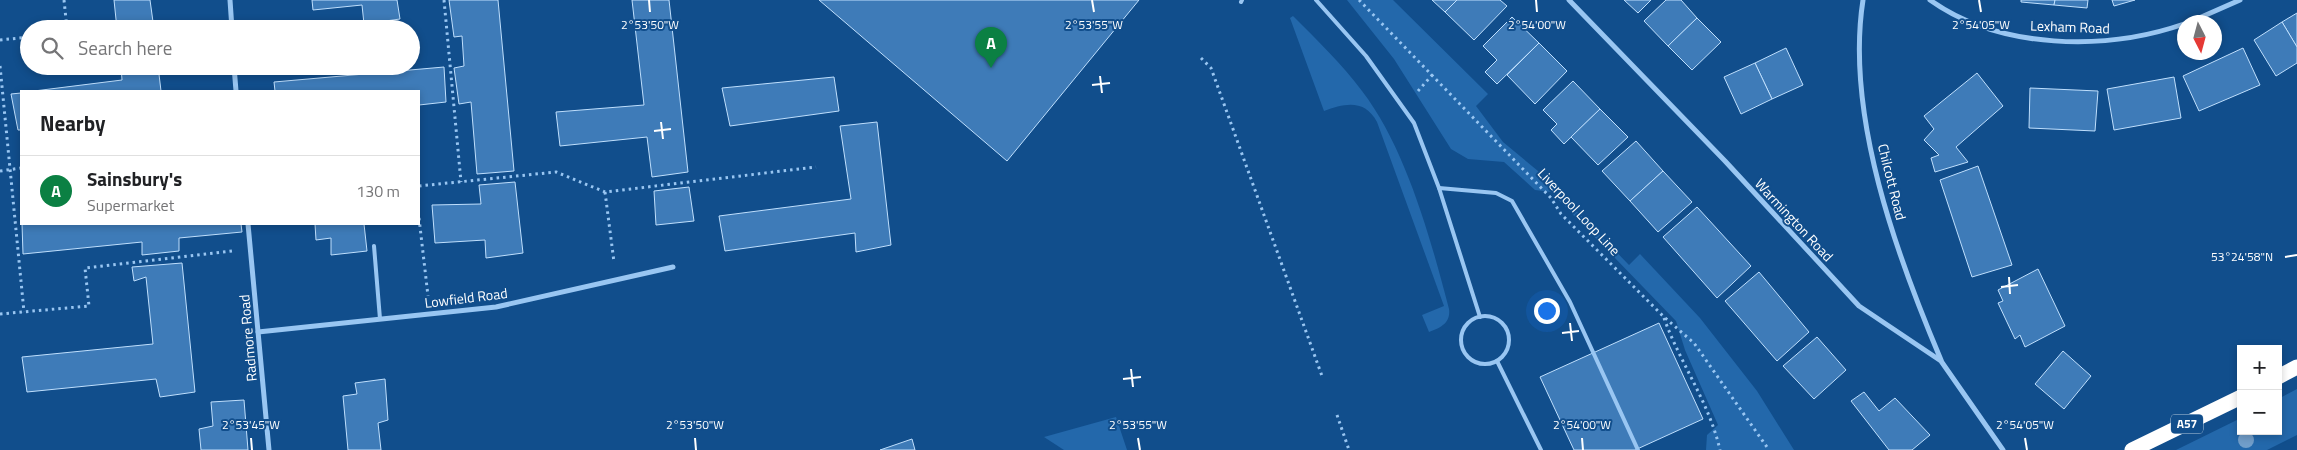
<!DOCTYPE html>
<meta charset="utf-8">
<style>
body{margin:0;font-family:"Titillium Web",sans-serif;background:#f2f2f2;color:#202124}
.controls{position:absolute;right:15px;bottom:15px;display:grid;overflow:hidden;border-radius:0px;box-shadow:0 2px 8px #0003}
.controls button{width:45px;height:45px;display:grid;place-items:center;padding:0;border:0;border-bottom:1px solid #e0e0e0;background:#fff;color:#202124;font:25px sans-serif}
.compass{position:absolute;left:2177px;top:15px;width:45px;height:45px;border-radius:50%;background:#fff;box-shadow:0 2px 8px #0003;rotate:174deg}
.you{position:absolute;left:1546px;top:310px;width:18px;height:18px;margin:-12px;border:4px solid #fff;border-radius:50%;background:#1a73e8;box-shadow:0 0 0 8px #1a73e833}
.badge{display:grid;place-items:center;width:32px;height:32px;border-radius:50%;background:#0b8043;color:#fff;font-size:16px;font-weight:700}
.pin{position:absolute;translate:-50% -41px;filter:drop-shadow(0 1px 2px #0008)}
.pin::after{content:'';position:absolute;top:26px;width:18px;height:15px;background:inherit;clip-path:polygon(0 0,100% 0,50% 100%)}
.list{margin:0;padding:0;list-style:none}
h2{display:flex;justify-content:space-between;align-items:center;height:65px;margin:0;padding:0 20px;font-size:21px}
h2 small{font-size:16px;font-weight:400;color:#757577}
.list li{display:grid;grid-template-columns:32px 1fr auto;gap:15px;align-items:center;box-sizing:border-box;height:70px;padding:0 20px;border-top:1px solid #e0e0e0}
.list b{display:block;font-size:19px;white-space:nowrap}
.list p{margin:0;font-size:16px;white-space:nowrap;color:#757577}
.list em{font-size:16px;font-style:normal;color:#757577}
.icon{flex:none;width:28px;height:28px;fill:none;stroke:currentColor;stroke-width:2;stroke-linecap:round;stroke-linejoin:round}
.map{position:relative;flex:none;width:2297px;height:450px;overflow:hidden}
.search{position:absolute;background:#fff;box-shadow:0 2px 8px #0003;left:20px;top:20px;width:400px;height:55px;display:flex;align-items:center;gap:12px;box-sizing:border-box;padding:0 18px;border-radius:28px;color:#757577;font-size:19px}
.panel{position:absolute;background:#fff;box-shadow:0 2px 8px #0003;left:20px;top:90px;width:400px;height:135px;border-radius:0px}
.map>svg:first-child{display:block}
</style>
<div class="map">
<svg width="2297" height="450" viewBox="0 0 2297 450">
<rect width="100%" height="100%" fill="#114e8c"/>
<!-- green -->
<g fill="#2368ab">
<path d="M1347,0H1393L1488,94L1476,106L1503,142L1538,171L1629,265L1640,254L1700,318L1757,391L1794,450H1706L1707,435L1718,425L1685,350L1676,321L1551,192L1535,190L1504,162L1468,159L1451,149L1394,59Z"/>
<path d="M1293,16C1317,40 1342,64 1362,91C1406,148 1431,240 1449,309C1451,323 1440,328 1429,332L1422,315L1444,306L1377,122C1365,99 1345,103 1324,111L1290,18Z"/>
<path d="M2297,389V435L2267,450H2176L2241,418V431H2278V399Z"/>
<path d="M1116,417L1127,450H1064L1044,437Z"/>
</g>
<!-- building -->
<g fill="#3e7bb8" stroke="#bfdffd">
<path d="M114,0H150L154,29H117Z"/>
<path d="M312,0H397L400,19L364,24L362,5L313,10Z"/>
<path d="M449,0H498L514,171L477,174L471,102L459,104L454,68L464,66L462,36L454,37Z"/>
<path d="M632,0H669L688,172L652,177L647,137L560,146L556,112L644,105Z"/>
<path d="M819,0H1139L1007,161Z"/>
<path d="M1432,0H1457L1445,12Z"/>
<path d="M1457,0H1500L1507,6L1474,40L1445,12Z"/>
<path d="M1624,0H1651L1638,13Z"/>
<path d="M1666,0H1681L1697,18L1668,46L1644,21Z"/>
<path d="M2021,0H2055L2054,5L2021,2Z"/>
<path d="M2055,0H2088L2087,8L2054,5Z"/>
<path d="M2112,0H2135L2114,6Z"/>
<path d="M2297,13V47L2282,22Z"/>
<path d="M1512,17L1539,43L1497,84L1485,72L1497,60L1483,46Z"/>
<path d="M1697,18L1721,42L1692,70L1668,46Z"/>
<path d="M2282,22L2297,47V63L2276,76L2254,40Z"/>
<path d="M1539,43L1567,71L1535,104L1507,75Z"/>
<path d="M1786,48L1803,85L1772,99L1755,63Z"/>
<path d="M2243,48L2260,85L2199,111L2183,76Z"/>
<path d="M1755,63L1772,99L1741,114L1724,77Z"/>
<path d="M121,66H158L161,91H34L122,80Z"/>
<path d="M444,67L446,102L419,105V91H275L274,82Z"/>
<path d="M1977,73L2003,106L1956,147L1968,162L1935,172L1931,158L1939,155L1924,140L1934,129L1924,116Z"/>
<path d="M834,77L839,111L730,126L722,88Z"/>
<path d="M2174,77L2181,118L2114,130L2107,89Z"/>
<path d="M1573,81L1600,109L1564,144L1551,130L1557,124L1543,110Z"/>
<path d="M2030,88L2098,91L2095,131L2029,128Z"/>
<path d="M21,93V130H18L11,94Z"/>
<path d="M1600,109L1628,137L1598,165L1571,137Z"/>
<path d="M877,122L891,245L856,252L855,233L725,251L719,216L851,199L840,126Z"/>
<path d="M1636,141L1663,171L1630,201L1602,171Z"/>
<path d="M1978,166L2012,265L1972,277L1940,180Z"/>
<path d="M1663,171L1692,202L1658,232L1630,201Z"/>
<path d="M515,182L523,253L486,258L485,240L435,243L432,205L481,204L479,185Z"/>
<path d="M689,187L694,221L656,225L654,191Z"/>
<path d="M1697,207L1751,266L1717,298L1663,237Z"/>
<path d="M22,224H241L242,232L179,238V251L142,255V242L23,254Z"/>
<path d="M315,224H364L367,251L331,255V238L316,240Z"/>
<path d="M182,263L195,392L160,397L156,379L27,392L22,357L153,344L146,277L134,281L132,267Z"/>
<path d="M2038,269L2065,326L2025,347L2020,335L2015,339L1998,303L2003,301L1998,290Z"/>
<path d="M1759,272L1809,332L1777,361L1725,301Z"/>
<path d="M1659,323L1703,419L1635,450H1574L1540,377Z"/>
<path d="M1817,337L1846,370L1814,399L1783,366Z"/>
<path d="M2063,351L2091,376L2064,409L2035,384Z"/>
<path d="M385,379L388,420L378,423L381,450H348L343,396L357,394L355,383Z"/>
<path d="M1864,392L1879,411L1895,398L1930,435L1912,450H1889L1851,401Z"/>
<path d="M244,400L248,450H201L199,429L213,426L211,402Z"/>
<path d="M912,439L915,450H880Z"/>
</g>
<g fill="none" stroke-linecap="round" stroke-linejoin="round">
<!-- path -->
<g stroke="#99c6f2" stroke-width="3" stroke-dasharray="2.5 4" stroke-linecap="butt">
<path d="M64,0L67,29"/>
<path d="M444,0L461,182"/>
<path d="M1359,0L1551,198L1561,214L1664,317L1694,343L1769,450"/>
<path d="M0,40L29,37"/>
<path d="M1201,58L1211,68L1322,376"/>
<path d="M0,66L24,312"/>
<path d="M1418,91L1433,74"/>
<path d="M0,171L21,168"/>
<path d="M419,186L556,172L605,192L816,167"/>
<path d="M605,192L614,262"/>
<path d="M419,218L428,296"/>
<path d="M0,314L89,306L85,268L232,251"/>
<path d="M1664,318C1680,363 1709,402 1720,450"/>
<path d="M1337,415L1349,450"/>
</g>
<!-- lane -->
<g stroke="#99c6f2" stroke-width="4">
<path d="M1316,0L1366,56L1414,123L1439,188L1480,317"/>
<path d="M1241,2L1242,0"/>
<path d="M1439,188L1496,193L1512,201L1570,302L1638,450"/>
<path d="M374,246L380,319"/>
<circle cx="1485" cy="340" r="24"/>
<path d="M1497,361L1541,450"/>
</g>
<!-- street -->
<g stroke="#99c6f2" stroke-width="5">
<path d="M230,0L232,29"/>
<path d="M1569,0L1725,161L1859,306L1941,361L2003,450"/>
<path d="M1863,0C1845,115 1897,256 1941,360"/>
<path d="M1930,0C2000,50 2106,51 2184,24"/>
<path d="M2190,22L2240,0"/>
<path d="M234,66L236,91"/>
<path d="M248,224L269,450"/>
<path d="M258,332L496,307L673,267"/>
</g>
<!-- highway -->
<g stroke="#fff" stroke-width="15">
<path d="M2278,377L2297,367"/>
<path d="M2132,450L2241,397"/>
</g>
</g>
<!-- trees -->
<circle fill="#719eca" cx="2246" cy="440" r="8"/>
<!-- ticks -->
<path fill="none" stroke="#fff" stroke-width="2" d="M649,0L650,12M1092,0L1094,12M1536,0L1537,12M1979,0L1981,12M1100,76L1102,93M1092,85L1110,83M661,122L663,139M654,131L671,129M2285,257L2297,255M2009,277L2010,294M2001,287L2018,285M1570,323L1572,341M1562,333L1579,331M1131,369L1133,387M1123,379L1141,377M251,438L252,450M695,438L696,450M1138,438L1140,450M1582,438L1583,450M2025,438L2027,450"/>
<g text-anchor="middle" stroke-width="4" stroke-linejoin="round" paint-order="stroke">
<!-- shield labels -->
<rect fill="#114e8c" stroke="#b8cadc" stroke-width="1" x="2171" y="414.5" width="32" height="19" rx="4"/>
<g font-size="12" font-weight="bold" fill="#fff">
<text x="2187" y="428">A57</text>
</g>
<!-- street labels -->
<g font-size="14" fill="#fff" stroke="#114e8c">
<text transform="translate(2070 27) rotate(2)" y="5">Lexham Road</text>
<text transform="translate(1892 182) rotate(76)" y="5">Chilcott Road</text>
<text transform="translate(1579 212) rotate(47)" y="5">Liverpool Loop Line</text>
<text transform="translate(1794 220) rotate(47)" y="5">Warmington Road</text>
<text transform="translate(466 298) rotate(-7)" y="5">Lowfield Road</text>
<text transform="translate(248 338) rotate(-95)" y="5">Radmore Road</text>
</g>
</g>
<g font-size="12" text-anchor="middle" fill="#fff" stroke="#114e8c" stroke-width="4" stroke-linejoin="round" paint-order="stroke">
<text x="650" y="29">2°53'50"W</text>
<text x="1094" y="29">2°53'55"W</text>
<text x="1537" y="29">2°54'00"W</text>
<text x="1981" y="29">2°54'05"W</text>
<text x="2242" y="261">53°24'58"N</text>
<text x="251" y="429">2°53'45"W</text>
<text x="695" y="429">2°53'50"W</text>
<text x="1138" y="429">2°53'55"W</text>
<text x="1582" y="429">2°54'00"W</text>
<text x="2025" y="429">2°54'05"W</text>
</g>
</svg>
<div class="controls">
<button>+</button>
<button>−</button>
</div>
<svg class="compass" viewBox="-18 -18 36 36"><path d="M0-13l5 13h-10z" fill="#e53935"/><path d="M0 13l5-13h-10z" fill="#757577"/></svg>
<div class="you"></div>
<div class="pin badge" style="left:991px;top:68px">A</div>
<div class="search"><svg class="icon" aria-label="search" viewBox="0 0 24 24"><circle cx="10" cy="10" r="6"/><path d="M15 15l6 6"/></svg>Search here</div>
<section class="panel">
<h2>Nearby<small></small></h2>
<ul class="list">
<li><span class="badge">A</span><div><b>Sainsbury's</b><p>Supermarket</p></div><em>130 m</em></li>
</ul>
</section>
</div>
